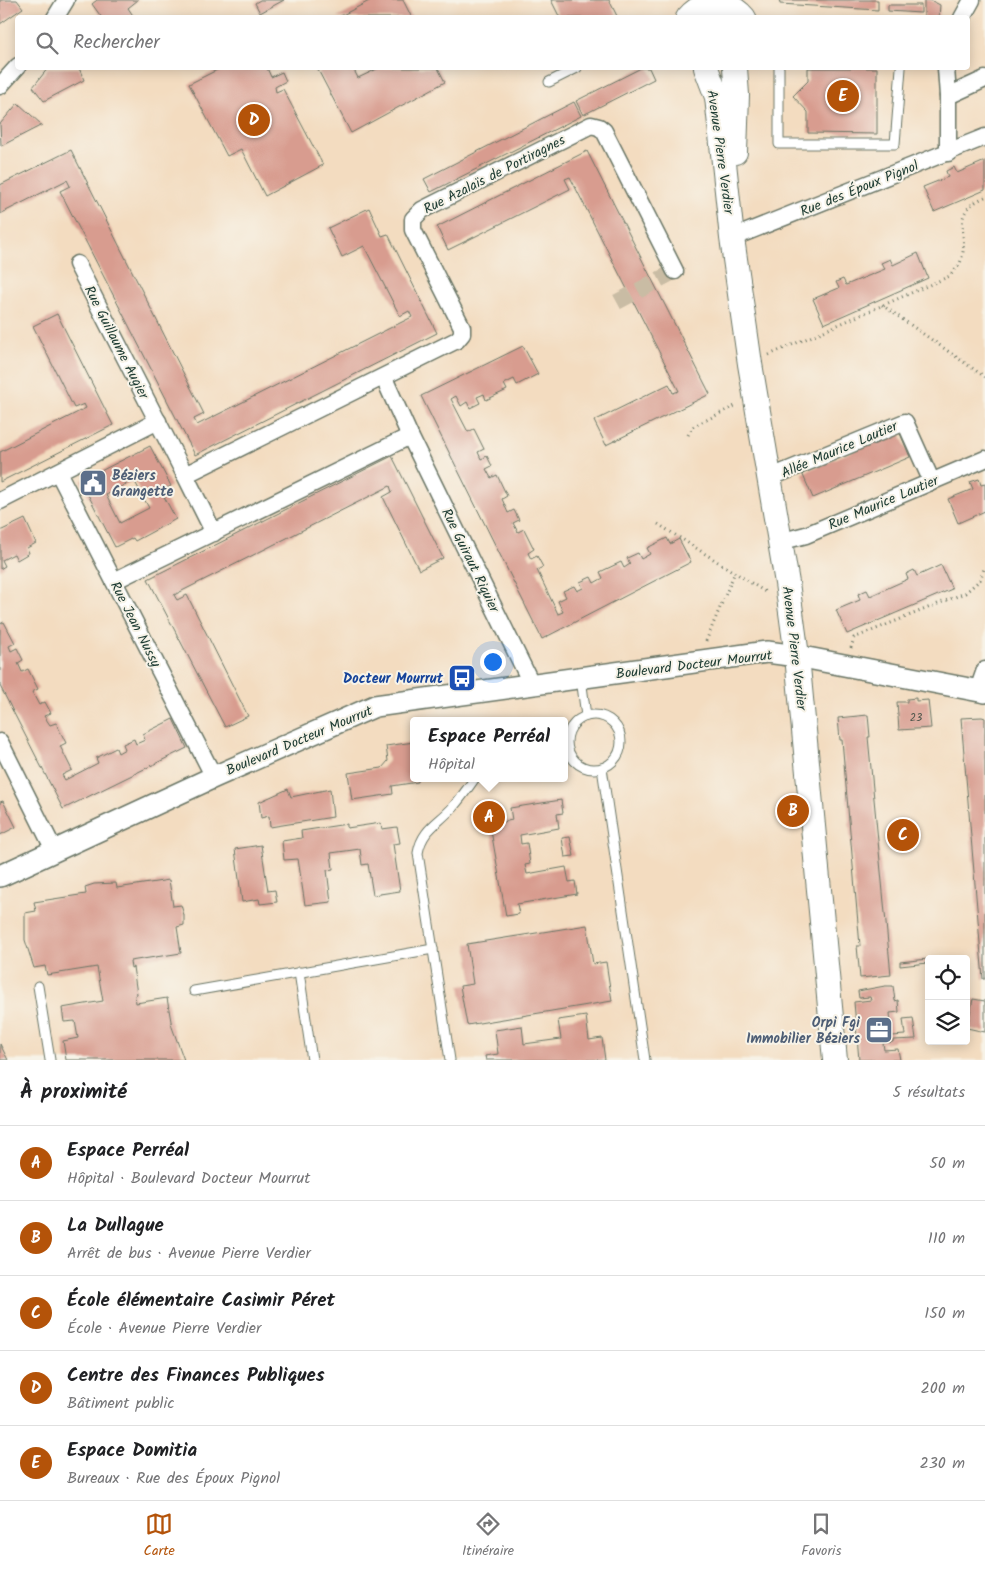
<!DOCTYPE html>
<html lang="fr">
<meta charset="utf-8">
<style>
body{margin:0;font-family:Kalam,sans-serif;background:#f2f2f2;color:#202124}
.controls{position:absolute;right:15px;bottom:15px;display:grid;overflow:hidden;border-radius:5px;box-shadow:0 2px 12px #0003}
.controls button{width:45px;height:45px;display:grid;place-items:center;padding:0;border:0;border-bottom:1px solid #e0e0e0;background:#fff;color:#202124;font:25px sans-serif}
.you{position:absolute;left:492px;top:661px;width:18px;height:18px;margin:-12px;border:4px solid #fff;border-radius:50%;background:#1a73e8;box-shadow:0 0 0 8px #1a73e833}
.badge{display:grid;place-items:center;width:32px;height:32px;border-radius:50%;background:#b45309;color:#fff;font-size:16px;font-weight:700}
.pin{position:absolute;translate:-50% -50%;border:2px solid #fff;box-shadow:0 1px 5px #0006}
.popup{position:absolute;left:410px;top:717px;width:158px;height:65px;box-sizing:border-box;display:grid;place-content:center;border-radius:5px;background:#fff;filter:drop-shadow(0 1px 4px #0005);font-size:16px;white-space:nowrap;color:#757577}
.popup b{font-size:19px;color:#202124}
.popup::after{content:'';position:absolute;left:50%;top:100%;margin-left:-10px;border:10px solid transparent;border-top-color:#fff}
.list{margin:0;padding:0;list-style:none}
h2{display:flex;justify-content:space-between;align-items:center;height:65px;margin:0;padding:0 20px;font-size:21px}
h2 small{font-size:16px;font-weight:400;color:#757577}
.list li{display:grid;grid-template-columns:32px 1fr auto;gap:15px;align-items:center;box-sizing:border-box;height:75px;padding:0 20px;border-top:1px solid #e0e0e0}
.list b{display:block;font-size:19px;white-space:nowrap}
.list p{margin:0;font-size:16px;white-space:nowrap;color:#757577}
.list em{font-size:16px;font-style:normal;color:#757577}
.icon{flex:none;width:28px;height:28px;fill:none;stroke:currentColor;stroke-width:2;stroke-linecap:round;stroke-linejoin:round}
.map{position:relative;flex:none;width:985px;height:1060px;overflow:hidden}
.search{position:absolute;background:#fff;box-shadow:0 2px 12px #0003;left:15px;right:15px;top:15px;height:55px;display:flex;align-items:center;gap:12px;box-sizing:border-box;padding:0 18px;border-radius:5px;color:#757577;font-size:19px}
.sheet{height:440px;background:#fff}
nav{display:flex;justify-content:space-around;align-items:center;box-sizing:border-box;height:70px;border-top:1px solid #e0e0e0;background:#fff;font-size:14px;color:#757577}
nav a{display:grid;justify-items:center;gap:2px}
nav .on{color:#b45309}
.map>svg:first-child{display:block}
</style>
<div class="map">
<svg width="985" height="1060" viewBox="0 0 985 1060">
<rect width="100%" height="100%" fill="#f7f3e8"/>
<filter id="ink" filterUnits="userSpaceOnUse"><feTurbulence type="fractalNoise" baseFrequency=".02" numOctaves="2"/><feDisplacementMap in="SourceGraphic" scale="10" xChannelSelector="R" yChannelSelector="G"/><feConvolveMatrix kernelMatrix="1 2 1 2 8 2 1 2 1" color-interpolation-filters="sRGB"/></filter>
<filter id="wash" filterUnits="userSpaceOnUse"><feTurbulence type="fractalNoise" baseFrequency=".0096" numOctaves="4" result="noise"/><feDisplacementMap in="SourceGraphic" scale="20" xChannelSelector="R" yChannelSelector="G"/><feGaussianBlur stdDeviation="1.12" result="paint"/><feColorMatrix in="noise" values="0 0 0 0 0 0 0 0 0 0 0 0 0 0 0 0 0 1.4 0 .05"/><feComposite in="paint" operator="in"/></filter>
<g filter="url(#wash)">
<rect width="100%" height="100%" fill="#f3dcc0"/>
<g id="blocks">
<!-- building -->
<g fill="#d89c8f" fill-rule="evenodd">
<path d="M0,0H17L23,8L0,24Z"/>
<path d="M97,0H138L128,8L134,17L132,18H102L92,4Z"/>
<path d="M260,0H284L260,13L255,3Z"/>
<path d="M371,0H403L412,18H337Z"/>
<path d="M551,0H609L618,18H560Z"/>
<path d="M779,0H878V10L780,4Z"/>
<path d="M924,0H930L940,5L939,17L924,18Z"/>
<path d="M888,5H921V13L888,11Z"/>
<path d="M48,68H79L84,80L44,101L33,87Z"/>
<path d="M221,68H267L271,77L282,72L286,81L275,87L276,92L283,89L323,165L265,196L241,149L227,156L189,84Z"/>
<path d="M317,68H353L358,78L379,68H438L445,82L351,133Z"/>
<path d="M641,68H649L654,79L583,115L576,101Z"/>
<path d="M808,68H877V134L808,133V112L793,96L808,81Z"/>
<path d="M574,102L581,116L431,192L424,179Z"/>
<path d="M18,103L42,125L1,146L0,124Z"/>
<path d="M71,150L204,414L194,419L197,425L412,317L409,311L400,316L364,246L342,257L328,228L369,208L382,236L388,234L437,333L195,455L60,191L70,186L67,180L0,214V185Z"/>
<path d="M587,151L710,394L606,445L594,421L669,384L673,393L679,391L570,177L565,179L570,189L448,250L437,227Z"/>
<path d="M985,161V190L934,212L923,187L948,177L946,171L954,167L957,173Z"/>
<path d="M918,253L928,278L824,324L813,299L839,288L836,282L843,279L846,285L885,269L881,263L890,259L893,265Z"/>
<path d="M57,314L113,425L0,482V452L86,408L84,404L74,408L33,326Z"/>
<path d="M523,346L538,374L517,385L514,379L504,384L507,390L486,400L484,394L477,397L480,403L470,408L467,402L461,406L456,396L451,399L468,432L474,429L484,449L478,452L481,459L487,456L492,466L486,469L491,478L497,475L507,496L502,499L508,513L514,510L519,520L513,523L518,532L524,529L534,549L528,553L531,559L537,556L543,567L537,570L558,614L563,612L558,601L566,597L563,591L574,586L577,591L583,588L580,582L591,577L594,583L603,578L600,572L621,562L624,568L630,564L627,558L638,553L641,559L650,554L647,548L667,538L670,544L679,539L691,562L542,639L421,396Z"/>
<path d="M899,431L910,457L813,498L802,473Z"/>
<path d="M150,446L171,486L161,491L176,519L135,541L133,538L115,547L81,481ZM134,480L149,508L120,523L106,495Z"/>
<path d="M392,456L443,558L419,570L383,497L392,492L390,486L174,595L177,600L187,595L248,716L225,727L148,579Z"/>
<path d="M979,479L981,485L985,484V511L958,523L948,499L973,489L970,482Z"/>
<path d="M25,519L36,543L27,548L29,553L17,560L14,554L2,560L5,566L0,569V531Z"/>
<path d="M941,565L952,589L847,634L836,610L860,600L858,594L867,590L870,596L908,579L906,574L914,570L917,576Z"/>
<path d="M4,622L15,643L9,646L11,651L17,648L23,660L18,663L22,672L28,669L38,689L32,692L39,705L45,702L51,713L44,716L50,725L56,723L66,743L60,746L72,770L62,775L65,780L98,763L96,758L116,748L118,753L125,749L123,744L134,739L136,744L145,740L143,734L173,719L187,748L63,809L0,686V624Z"/>
<path d="M916,698V701L928,700L931,728L899,730L897,702H907V699Z"/>
<path d="M868,715L870,737H868L891,975L860,978L857,946H860L842,740H840L838,718Z"/>
<path d="M982,717L985,718V979H983L961,718Z"/>
<path d="M414,742V778H418V782L392,786L393,794L352,800L348,773L382,768L388,761L386,746Z"/>
<path d="M288,789L291,797L330,789L333,817L270,827L269,816L261,818L259,802Z"/>
<path d="M561,800L563,813L557,814L559,828L520,835L521,844L527,843L530,864L525,865L527,874L566,867L569,882L575,881L577,894L517,904L519,914L506,916L489,819L502,816L503,822L512,820L510,808Z"/>
<path d="M3,801L16,827L0,835V802Z"/>
<path d="M381,823L382,829L397,827L400,843L393,844L400,891L373,895L368,864L362,865L360,849L331,853L333,869L327,870L331,902L305,905L298,859L284,860L282,841L302,838L301,831L347,824V828Z"/>
<path d="M570,837L574,856L565,857L562,838Z"/>
<path d="M261,845L268,891L275,890L277,902L260,904L259,899L242,902L235,849Z"/>
<path d="M169,880L173,906L181,905L184,915V925L177,927L181,953L130,961L131,968L133,967L137,994L135,995L136,1003L167,998L172,1027L184,1060H66L63,1041L78,1038L75,1021L64,1022L62,1008L103,1001L97,967L47,975L45,966L34,968L25,940V913L36,911L34,902L86,894L85,887L94,884L116,883L117,888Z"/>
<path d="M587,925L593,964L606,962L612,1001L467,1025L460,986L473,984L467,944Z"/>
<path d="M928,959V963L900,966V962Z"/>
<path d="M885,986H893L895,1001L898,1000L899,1012L890,1013L892,1036L905,1035L903,1019L913,1018L916,1039L893,1040V1042L883,1043L884,1050L898,1049L900,1060H859L854,1002L871,1000L870,997L859,998L858,991Z"/>
<path d="M973,999L985,1001V1032L967,1028Z"/>
<path d="M586,1016L589,1040L602,1038L605,1060H486L485,1056L498,1054L495,1030L522,1026L524,1044L561,1039L558,1020Z"/>
<path d="M0,1044L8,1060H0Z"/>
</g>
</g>
</g>
<g filter="url(#ink)">
<use href="#blocks" fill-opacity="0" stroke="#697565" stroke-width="1"/>
<g fill="none" stroke-linecap="round" stroke-linejoin="round">
<!-- minor-tunnel -->
<path stroke="#c9bca4" stroke-width="16" stroke-dasharray="16 8" stroke-linecap="butt" d="M617,302L675,271"/>
<!-- service casing -->
<g stroke="#697565" stroke-width="11">
<g id="service">
<path d="M779,68V144H895L901,68"/>
<path d="M549,82L577,68"/>
<path d="M581,678L586,716"/>
<circle cx="594" cy="742" r="27"/>
<path d="M602,768L645,1060"/>
<path d="M299,972L312,1060"/>
<path d="M38,986L50,1060"/>
<path d="M194,991L433,949"/>
<path d="M450,1060L418,853C422,829 439,823 453,807C461,798 468,788 475,778"/>
</g>
</g>
<!-- minor casing -->
<g stroke="#697565" stroke-width="19">
<g id="minor">
<path d="M55,18L66,0"/>
<path d="M962,18L972,0"/>
<path d="M946,68L948,96V153"/>
<path d="M0,86L18,66"/>
<path d="M948,96L985,79"/>
<path d="M732,238L985,137"/>
<path d="M77,264L185,475L457,340L462,334V327L413,230V219L422,210L591,125L599,127L604,131L675,271"/>
<path d="M384,378L410,436L532,685"/>
<path d="M58,472L214,777"/>
<path d="M185,475L214,533"/>
<path d="M769,478L905,422L932,482"/>
<path d="M0,501L158,421"/>
<path d="M779,542L806,535L985,459"/>
<path d="M114,581L410,436"/>
<path d="M978,690L985,670"/>
<path d="M0,742L54,850"/>
</g>
</g>
<!-- tertiary casing -->
<g stroke="#697565" stroke-width="24">
<path id="tertiary" d="M0,876L214,777L375,706L767,652L797,656L985,692"/>
</g>
<!-- secondary casing -->
<g stroke="#697565" stroke-width="26">
<g id="secondary">
<path d="M688,18C703,0 729,0 744,18"/>
<path d="M706,68L717,97L732,238L750,364L787,583L797,656L835,1060"/>
<path d="M735,152L737,95L735,68"/>
</g>
</g>
<!-- path -->
<g stroke="#697565" stroke-width="3" stroke-dasharray="1 4" stroke-linecap="butt">
<path d="M882,305L985,377"/>
<path d="M769,355L950,276C953,272 958,267 960,263C972,234 946,214 985,197"/>
<path d="M688,435L692,427L735,406"/>
<path d="M658,524L767,593"/>
<path d="M706,641L735,572"/>
<path d="M851,648L854,638L965,593L980,580L985,566"/>
</g>
<!-- service -->
<use href="#service" stroke="#fff" stroke-width="9"/>
<!-- minor -->
<use href="#minor" stroke="#fff" stroke-width="16"/>
<!-- tertiary -->
<use href="#tertiary" stroke="#fff" stroke-width="21"/>
<!-- secondary -->
<use href="#secondary" stroke="#fff" stroke-width="24"/>
</g>
</g>
<!-- icons -->
<defs>
<g id="civic-square" transform="scale(1.4375)"><rect x="-9" y="-9" width="18" height="18" rx="4" fill="#5c6f8a" stroke="#f7f3e8"/><path d="M-.6-6.5H3V-4.5H.6V-3L4-1V1h2V6H-6V1h2V-1L-.6-3ZM-1.2 2.5V6h2.4V2.5Z" fill="#fff"/></g>
<g id="bus-square" transform="scale(1.4375)"><rect x="-9" y="-9" width="18" height="18" rx="4" fill="#1a4fb4" stroke="#f7f3e8"/><path d="M-5-6H5V4H4V6H2V4H-2V6H-4V4H-5ZM-3.5-4V0h7V-4ZM-3.5 1.2v1.5H-2V1.2ZM2 1.2v1.5H3.5V1.2Z" fill="#fff"/></g>
<g id="office-square" transform="scale(1.4375)"><rect x="-9" y="-9" width="18" height="18" rx="4" fill="#5c6f8a" stroke="#f7f3e8"/><path d="M-6-3h4V-5.5h4V-3h4V5H-6ZM-1-4.5V-3h2v-1.5ZM-6 0V1H6V0Z" fill="#fff"/></g>
</defs>
<g fill-rule="evenodd">
<use href="#civic-square" x="93" y="483"/>
<use href="#bus-square" x="462" y="678"/>
<use href="#office-square" x="879" y="1030"/>
</g>
<g text-anchor="middle" stroke-width="4" stroke-linejoin="round" paint-order="stroke">
<!-- number labels -->
<g font-size="11" fill="#4d554b">
<text x="916" y="721">23</text>
</g>
<!-- street labels -->
<g font-size="14" fill="#1f3d34" stroke="#f7f3e8">
<text transform="translate(721 152) rotate(82)" y="5">Avenue Pierre Verdier</text>
<text transform="translate(494 174) rotate(-27)" y="5">Rue Azalaïs de Portiragnes</text>
<text transform="translate(859 188) rotate(-22)" y="5">Rue des Époux Pignol</text>
<text transform="translate(117 342) rotate(63)" y="5">Rue Guillaume Augier</text>
<text transform="translate(839 449) rotate(-23)" y="5">Allée Maurice Lautier</text>
<text transform="translate(883 502) rotate(-23)" y="5">Rue Maurice Lautier</text>
<text transform="translate(471 560) rotate(64)" y="5">Rue Guiraut Riquier</text>
<text transform="translate(136 624) rotate(63)" y="5">Rue Jean Nussy</text>
<text transform="translate(795 648) rotate(83)" y="5">Avenue Pierre Verdier</text>
<text transform="translate(694 664) rotate(-7)" y="5">Boulevard Docteur Mourrut</text>
<text transform="translate(299 740) rotate(-23)" y="5">Boulevard Docteur Mourrut</text>
</g>
<!-- service labels -->
<g font-size="14" font-weight="bold" fill="#4e5e75" stroke="#f7f3e8" text-anchor="start">
<text x="112" y="480">Béziers<tspan x="112" dy="16">Grangette</tspan></text>
<text x="860" y="1027" text-anchor="end">Orpi Fgi<tspan x="860" dy="16">Immobilier Béziers</tspan></text>
</g>
<!-- transit labels -->
<g font-size="14" font-weight="bold" fill="#164399" stroke="#f7f3e8" text-anchor="end">
<text x="443" y="683">Docteur Mourrut</text>
</g>
</g>
</svg>
<div class="controls">
<button><svg class="icon" aria-label="locate" viewBox="0 0 24 24"><circle cx="12" cy="12" r="6"/><path d="M12 2v4M12 18v4M2 12h4M18 12h4"/></svg></button>
<button><svg class="icon" aria-label="layers" viewBox="0 0 24 24"><path d="M12 4l9 5-9 5-9-5zM3 14l9 5 9-5"/></svg></button>
</div>
<div class="you"></div>
<div class="pin badge" style="left:489px;top:817px">A</div>
<div class="popup"><b>Espace Perréal</b>Hôpital</div>
<div class="pin badge" style="left:793px;top:811px">B</div>
<div class="pin badge" style="left:903px;top:835px">C</div>
<div class="pin badge" style="left:254px;top:120px">D</div>
<div class="pin badge" style="left:843px;top:96px">E</div>
<div class="search"><svg class="icon" aria-label="search" viewBox="0 0 24 24"><circle cx="10" cy="10" r="6"/><path d="M15 15l6 6"/></svg>Rechercher</div>
</div>
<section class="sheet">
<h2>À proximité<small>5 résultats</small></h2>
<ul class="list">
<li><span class="badge">A</span><div><b>Espace Perréal</b><p>Hôpital · Boulevard Docteur Mourrut</p></div><em>50 m</em></li>
<li><span class="badge">B</span><div><b>La Dullague</b><p>Arrêt de bus · Avenue Pierre Verdier</p></div><em>110 m</em></li>
<li><span class="badge">C</span><div><b>École élémentaire Casimir Péret</b><p>École · Avenue Pierre Verdier</p></div><em>150 m</em></li>
<li><span class="badge">D</span><div><b>Centre des Finances Publiques</b><p>Bâtiment public</p></div><em>200 m</em></li>
<li><span class="badge">E</span><div><b>Espace Domitia</b><p>Bureaux · Rue des Époux Pignol</p></div><em>230 m</em></li>
</ul>
</section>
<nav>
<a class="on"><svg class="icon" aria-label="map" viewBox="0 0 24 24"><path d="M3 6l6-2 6 2 6-2v14l-6 2-6-2-6 2zM9 4v14M15 6v14"/></svg>Carte</a>
<a><svg class="icon" aria-label="directions" viewBox="0 0 24 24"><path d="M12 3l9 9-9 9-9-9zM9 14v-3h6M13 9l2 2-2 2"/></svg>Itinéraire</a>
<a><svg class="icon" aria-label="saved" viewBox="0 0 24 24"><path d="M7 4h10v16l-5-4-5 4z"/></svg>Favoris</a>
</nav>
